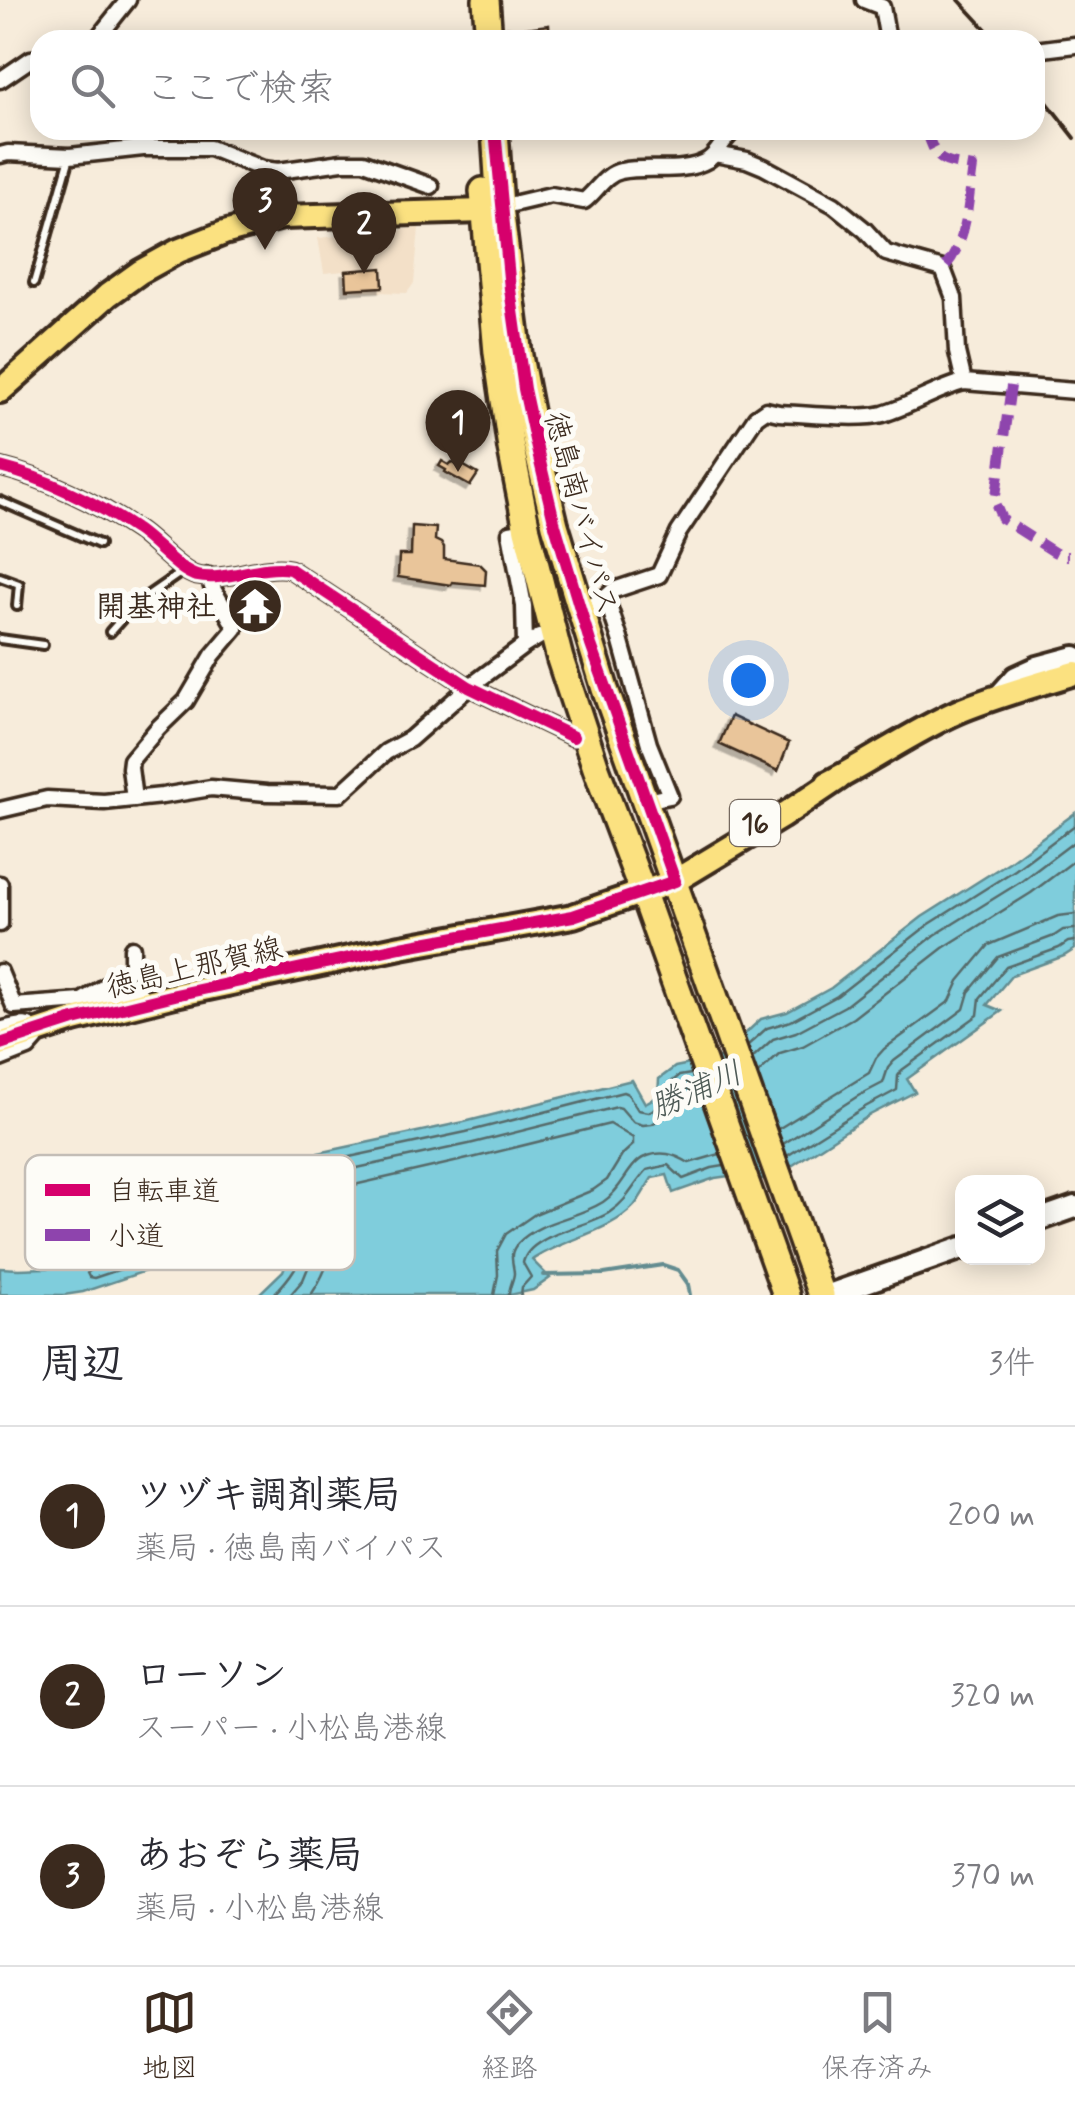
<!DOCTYPE html>
<html lang="ja">
<meta charset="utf-8">
<style>
body{margin:0;font-family:Mynerve,"Klee One",sans-serif;background:#f2f2f3;color:#2b2b33}
.controls{position:absolute;right:30px;bottom:30px;display:grid;overflow:hidden;border-radius:20px;box-shadow:0 5px 25px #0003}
.controls button{width:90px;height:90px;display:grid;place-items:center;padding:0;border:0;border-bottom:2px solid #e1e1e2;background:#fff;color:#2b2b33;font:50px sans-serif}
.you{position:absolute;left:748px;top:680px;width:35px;height:35px;margin:-25px;border:8px solid #fff;border-radius:50%;background:#1a73e8;box-shadow:0 0 0 15px #1a73e833}
.badge{display:grid;place-items:center;width:65px;height:65px;border-radius:50%;background:#3b2a1e;color:#fff;font-size:32px;font-weight:700}
.pin{position:absolute;translate:-50% -82px;filter:drop-shadow(0 2px 5px #0008)}
.pin::after{content:'';position:absolute;top:52px;width:35px;height:30px;background:inherit;clip-path:polygon(0 0,100% 0,50% 100%)}
.list{margin:0;padding:0;list-style:none}
h2{display:flex;justify-content:space-between;align-items:center;height:130px;margin:0;padding:0 40px;font-size:42px}
h2 small{font-size:32px;font-weight:400;color:#7c7c81}
.list li{display:grid;grid-template-columns:65px 1fr auto;gap:30px;align-items:center;box-sizing:border-box;height:180px;padding:0 40px;border-top:2px solid #e1e1e2}
.list b{display:block;font-size:38px;white-space:nowrap}
.list p{margin:0;font-size:32px;white-space:nowrap;color:#7c7c81}
.list em{font-size:32px;font-style:normal;color:#7c7c81}
.icon{flex:none;width:55px;height:55px;fill:none;stroke:currentColor;stroke-width:2;stroke-linecap:round;stroke-linejoin:round}
.map{position:relative;flex:none;width:1075px;height:1295px;overflow:hidden}
.search{position:absolute;background:#fff;box-shadow:0 5px 25px #0003;left:30px;right:30px;top:30px;height:110px;display:flex;align-items:center;gap:25px;box-sizing:border-box;padding:0 35px;border-radius:30px;color:#7c7c81;font-size:38px}
.sheet{height:670px;background:#fff}
nav{display:flex;justify-content:space-around;align-items:center;box-sizing:border-box;height:140px;border-top:2px solid #e1e1e2;background:#fff;font-size:28px;color:#7c7c81}
nav a{display:grid;justify-items:center;gap:5px}
nav .on{color:#3b2a1e}
.map>svg:first-child{display:block}
</style>
<div class="map">
<svg width="1075" height="1295" viewBox="0 0 1075 1295">
<defs>
<filter id="shadow"><feDropShadow dx="-4.5" dy="4.5" stdDeviation="0" flood-color="#0004"/></filter>
</defs>
<rect width="100%" height="100%" fill="#f7ecdb"/>
<filter id="ink" filterUnits="userSpaceOnUse"><feTurbulence type="fractalNoise" baseFrequency=".01" numOctaves="2"/><feDisplacementMap in="SourceGraphic" scale="20" xChannelSelector="R" yChannelSelector="G"/><feConvolveMatrix kernelMatrix="1 2 1 2 8 2 1 2 1" color-interpolation-filters="sRGB"/></filter>
<g filter="url(#ink)">
<!-- built -->
<path fill="#f3e0c8" d="M419,228L414,283L407,293L346,291L344,271L324,273L318,238Z"/>
<!-- water -->
<path fill="#7fcddc" stroke="#648c90" stroke-width="2.5" d="M1075,813V949L1064,956L1012,975L987,1005L1002,1011L907,1079L915,1092L870,1115L770,1180L736,1175L715,1178L673,1193L667,1175L652,1178C646,1187 641,1198 634,1206C610,1232 563,1239 532,1260L550,1278L533,1290L510,1295H258L283,1271L295,1240L252,1235L83,1292L64,1295L0,1294V1268L19,1269L74,1267L106,1247L129,1220L200,1189L309,1155L464,1122L632,1080L645,1103L658,1096L659,1079L675,1067L719,1058L761,1019L787,1012L831,988L922,917L1009,862Z"/>
<g fill="none" stroke-linecap="round" stroke-linejoin="round">
<!-- shore -->
<g stroke="#566b6a" stroke-width="2.5">
<path d="M748,1045L767,1028L791,1021L837,996L928,925L1015,870L1075,825"/>
<path d="M752,1058L773,1039L796,1032L845,1006L935,935L1022,881L1075,841"/>
<path d="M758,1073L780,1053L803,1046L853,1018L943,948L1031,893L1075,860"/>
<path d="M778,1129L869,1073L876,1058L884,1049L950,1001L959,981L989,945L1058,916L1075,914"/>
<path d="M783,1144L858,1096L883,1083L888,1068L894,1061L964,1009L969,992L998,957L1054,936L1063,930L1075,929"/>
<path d="M787,1156L865,1107L897,1090L898,1076L902,1070L978,1015L980,998L1006,967L1059,948L1068,942L1075,941"/>
<path d="M273,1295C288,1280 305,1260 303,1237L295,1230L250,1226L94,1278L89,1277L87,1273L112,1255L136,1228L204,1198L312,1165L466,1132L623,1092L628,1094L638,1110L649,1112L666,1101L670,1083L679,1076L691,1074"/>
<path d="M290,1295L303,1280L317,1246L313,1229L300,1218L248,1213L148,1247L143,1246L142,1241L208,1210L315,1177L469,1144L617,1107L621,1108L633,1122L643,1125L652,1124L674,1110L682,1090L696,1086"/>
<path d="M311,1295C334,1260 344,1227 304,1202L306,1196L472,1158L610,1124L633,1138V1145L623,1154L607,1180L593,1190L535,1214L506,1234L497,1251L498,1275L494,1295"/>
<path d="M509,1295C509,1287 514,1279 514,1273C513,1261 508,1254 518,1243C540,1220 576,1219 603,1202C622,1190 629,1163 645,1157C662,1150 674,1154 689,1163L720,1154"/>
<path d="M521,1295L522,1287L531,1277L523,1263C528,1234 589,1227 610,1212C629,1199 633,1185 647,1170L668,1165L683,1179L712,1168L724,1166"/>
</g>
<!-- stream -->
<path stroke="#648c90" stroke-width="4" d="M543,1275L604,1274L663,1265L678,1270L688,1284L690,1295"/>
</g>
<!-- building -->
<g fill="#e9c59a" stroke="#3b2a1e" stroke-width="2.5" filter="url(#shadow)">
<path d="M549,25L550,39L511,40L508,27L526,28Z"/>
<path d="M382,268L383,287L347,289L346,271Z"/>
<path d="M442,461L449,465L452,462L458,466L459,463L478,474L470,486L445,472L446,470L439,466Z"/>
<path d="M412,526L436,528L435,540L441,543L444,547V559L480,564L486,570L485,585L452,582L451,585L398,577L399,555H411Z"/>
<path d="M731,716L789,743L778,771L719,744Z"/>
</g>
<g fill="none" stroke-linecap="round" stroke-linejoin="round">
<!-- lane casing -->
<g stroke="#3b2a1e" stroke-width="14">
<g id="lane">
<path d="M34,283L70,157"/>
<path d="M0,501L99,544"/>
<path d="M0,577L19,584L17,606"/>
<path d="M110,632L134,605L183,571"/>
<path d="M0,639L43,645"/>
</g>
</g>
<!-- street casing -->
<g stroke="#3b2a1e" stroke-width="21">
<g id="street">
<path d="M864,0L882,7L888,40"/>
<path d="M96,40L128,0"/>
<path d="M1035,50L1075,45"/>
<path d="M0,80L31,59L40,58"/>
<path d="M715,154L747,160L764,167L834,205L865,230L886,253L943,269L954,298L957,352L964,382"/>
<path d="M0,155L8,153L70,156L143,148H210L263,169L278,171L342,162H364L431,186"/>
<path d="M278,171L282,217"/>
<path d="M500,207L551,195L584,201C596,192 605,174 621,171C649,165 682,175 708,160C719,153 723,138 735,130"/>
<path d="M0,467C45,478 97,503 135,529C153,540 179,572 197,576C226,582 260,564 290,569L469,687L573,737"/>
<path d="M527,530L510,533L524,606L525,645L539,637"/>
<path d="M606,597L614,590L659,575L679,532L756,417L766,410L779,413C805,414 860,420 883,414C911,406 936,389 964,382L1075,391"/>
<path d="M593,605L606,597L620,639L649,744L670,796L645,801"/>
<path d="M134,799L130,768L131,760L158,728L186,701L213,655L235,629L234,625L212,587L209,576"/>
<path d="M0,810L47,799L104,802L162,796L211,788L267,793L340,794L386,752L410,739L469,687L525,645"/>
<path d="M0,884V924"/>
<path d="M0,972L14,1006L82,1001L125,974L132,966V948"/>
<path d="M93,999L137,990L146,1002"/>
<path d="M0,1030C14,1026 35,1018 36,1039L28,1048L0,1059"/>
</g>
</g>
<!-- secondary casing -->
<g stroke="#3b2a1e" stroke-width="28">
<g id="secondary">
<path d="M999,696L1016,677L1038,667L1075,657"/>
<path d="M1038,1220L1075,1207"/>
<path d="M829,1295L962,1248"/>
</g>
</g>
<!-- primary casing -->
<g stroke="#3b2a1e" stroke-width="30">
<g id="primary">
<path d="M0,391L108,295L140,272L178,251L224,233L282,217L484,211L500,207"/>
<path d="M828,783C872,761 912,732 957,712C995,696 1035,685 1075,673"/>
<path d="M0,1044L74,1020L175,995L401,947L573,916L675,881L781,817L839,778"/>
</g>
</g>
<!-- highway casing -->
<g stroke="#3b2a1e" stroke-width="32">
<g id="highway">
<path d="M486,0L489,40"/>
<path d="M495,130L500,207L519,356L537,449L555,525L605,689L821,1295"/>
<path d="M483,191L497,353L511,448L527,530L560,659L596,768L640,885L786,1295"/>
</g>
</g>
<!-- lane -->
<use href="#lane" stroke="#fdfcf7" stroke-width="6"/>
<!-- street -->
<use href="#street" stroke="#fdfcf7" stroke-width="14"/>
<!-- secondary -->
<use href="#secondary" stroke="#fdfcf7" stroke-width="20"/>
<!-- primary -->
<use href="#primary" stroke="#fbe180" stroke-width="22"/>
<!-- highway -->
<use href="#highway" stroke="#fbe180" stroke-width="25"/>
<!-- rail -->
<g stroke="#3b2a1e" stroke-width="4">
<path d="M959,0L996,40"/>
<path d="M1035,87L1075,138"/>
</g>
<!-- quiet -->
<g stroke="#8e44ad" stroke-width="10" stroke-dasharray="20 10" stroke-linecap="butt">
<path d="M926,130C938,164 939,161 973,167C968,200 968,244 943,269"/>
<path d="M1011,386L995,503L1002,519L1054,552L1062,556H1068"/>
</g>
<!-- cycleway casing -->
<g stroke="#fdfcf7" stroke-width="19">
<g id="cycleway">
<path d="M0,467C45,478 97,503 135,529C153,540 179,572 197,576C226,582 260,564 290,569L469,687L573,737"/>
<path d="M0,1044L74,1020L175,995L401,947L573,916L675,881L591,645L555,525L537,449L524,389L510,289L495,130"/>
</g>
</g>
<!-- cycleway -->
<use href="#cycleway" stroke="#d6006c" stroke-width="12"/>
</g>
</g>
<!-- icons -->
<defs>
<g id="temple-disc" transform="scale(2.875)"><circle r="9.5" fill="#3b2a1e" stroke="#fdfcf7"/><path d="M0-6L5-2H3V0L6.5 2.5H4V6H1.5V3h-3V6H-4V2.5H-6.5L-3 0V-2H-5Z" fill="#fff"/></g>
</defs>
<g fill-rule="evenodd">
<use href="#temple-disc" x="255" y="606"/>
</g>
<g text-anchor="middle" stroke-width="10" stroke-linejoin="round" paint-order="stroke">
<!-- shield labels -->
<rect fill="#fdfcf7" stroke="#75695f" stroke-width="2.5" x="730" y="800" width="50" height="46" rx="8"/>
<g font-size="28" font-weight="bold" fill="#3b2a1e">
<text x="755" y="833">16</text>
</g>
<!-- street labels -->
<g font-size="30" fill="#3b2a1e" stroke="#fdfcf7">
<text transform="translate(582 513) rotate(75)" y="10">徳島南バイパス</text>
<text transform="translate(194 967) rotate(-13)" y="10">徳島上那賀線</text>
</g>
<!-- poi labels -->
<g font-size="30" font-weight="bold" fill="#3b2a1e" stroke="#fdfcf7" text-anchor="end">
<text x="216" y="616">開基神社</text>
</g>
<!-- water labels -->
<g font-size="32" font-style="italic" fill="#4f5b57" stroke="#fdfcf7">
<text transform="translate(696 1089) rotate(-23)" y="11">勝浦川</text>
</g>
</g>
<!-- legend -->
<rect x="25" y="1155" width="330" height="115" rx="15" fill="#fdfcf7" stroke="#c3bdb6" stroke-width="2.5"/>
<rect x="45" y="1184" width="45" height="12" fill="#d6006c"/>
<rect x="45" y="1229" width="45" height="12" fill="#8e44ad"/>
<g font-size="28" fill="#3b2a1e">
<text x="108" y="1200">自転車道</text>
<text x="108" y="1245">小道</text>
</g>
</svg>
<div class="controls">
<button><svg class="icon" aria-label="layers" viewBox="0 0 24 24"><path d="M12 4l9 5-9 5-9-5zM3 14l9 5 9-5"/></svg></button>
</div>
<div class="you"></div>
<div class="pin badge" style="left:458px;top:472px">1</div>
<div class="pin badge" style="left:364px;top:274px">2</div>
<div class="pin badge" style="left:265px;top:250px">3</div>
<div class="search"><svg class="icon" aria-label="search" viewBox="0 0 24 24"><circle cx="10" cy="10" r="6"/><path d="M15 15l6 6"/></svg>ここで検索</div>
</div>
<section class="sheet">
<h2>周辺<small>3件</small></h2>
<ul class="list">
<li><span class="badge">1</span><div><b>ツヅキ調剤薬局</b><p>薬局 · 徳島南バイパス</p></div><em>200 m</em></li>
<li><span class="badge">2</span><div><b>ローソン</b><p>スーパー · 小松島港線</p></div><em>320 m</em></li>
<li><span class="badge">3</span><div><b>あおぞら薬局</b><p>薬局 · 小松島港線</p></div><em>370 m</em></li>
</ul>
</section>
<nav>
<a class="on"><svg class="icon" aria-label="map" viewBox="0 0 24 24"><path d="M3 6l6-2 6 2 6-2v14l-6 2-6-2-6 2zM9 4v14M15 6v14"/></svg>地図</a>
<a><svg class="icon" aria-label="directions" viewBox="0 0 24 24"><path d="M12 3l9 9-9 9-9-9zM9 14v-3h6M13 9l2 2-2 2"/></svg>経路</a>
<a><svg class="icon" aria-label="saved" viewBox="0 0 24 24"><path d="M7 4h10v16l-5-4-5 4z"/></svg>保存済み</a>
</nav>
